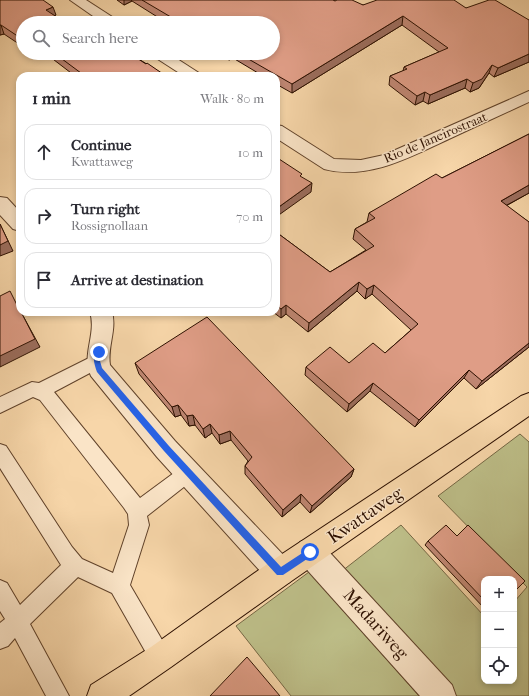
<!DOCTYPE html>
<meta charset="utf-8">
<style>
body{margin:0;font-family:"IM FELL French Canon",serif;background:#f7f7f7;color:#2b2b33}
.controls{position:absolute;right:12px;bottom:12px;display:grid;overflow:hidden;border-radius:8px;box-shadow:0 2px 6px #0003}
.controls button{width:36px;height:36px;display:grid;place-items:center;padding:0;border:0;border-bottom:1px solid #e1e1e2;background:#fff;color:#2b2b33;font:20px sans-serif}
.stop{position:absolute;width:12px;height:12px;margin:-9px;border:3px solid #2563eb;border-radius:50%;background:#fff}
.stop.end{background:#2563eb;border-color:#fff;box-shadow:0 1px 4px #0008}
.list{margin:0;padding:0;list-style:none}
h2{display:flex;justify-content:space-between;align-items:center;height:52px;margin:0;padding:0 16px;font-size:17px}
h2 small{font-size:13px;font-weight:400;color:#7c7c81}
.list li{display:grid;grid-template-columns:26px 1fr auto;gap:12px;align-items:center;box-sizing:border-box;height:56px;margin:0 8px 8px;padding:0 8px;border:1px solid #e1e1e2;border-radius:12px}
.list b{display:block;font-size:15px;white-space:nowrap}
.list p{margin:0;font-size:13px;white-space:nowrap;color:#7c7c81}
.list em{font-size:13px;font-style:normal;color:#7c7c81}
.icon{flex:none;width:22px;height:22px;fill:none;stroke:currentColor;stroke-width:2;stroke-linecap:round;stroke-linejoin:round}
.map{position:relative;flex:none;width:529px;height:696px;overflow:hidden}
.search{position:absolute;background:#fff;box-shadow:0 2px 6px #0003;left:16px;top:16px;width:264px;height:44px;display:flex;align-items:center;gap:10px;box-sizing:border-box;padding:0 14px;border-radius:22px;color:#7c7c81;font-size:15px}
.panel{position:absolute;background:#fff;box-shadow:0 2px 6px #0003;left:16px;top:72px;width:264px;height:244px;border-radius:12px}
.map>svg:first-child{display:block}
</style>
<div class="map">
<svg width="529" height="696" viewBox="0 0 529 696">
<rect width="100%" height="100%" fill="#f7d6a9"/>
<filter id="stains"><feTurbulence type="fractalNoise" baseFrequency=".005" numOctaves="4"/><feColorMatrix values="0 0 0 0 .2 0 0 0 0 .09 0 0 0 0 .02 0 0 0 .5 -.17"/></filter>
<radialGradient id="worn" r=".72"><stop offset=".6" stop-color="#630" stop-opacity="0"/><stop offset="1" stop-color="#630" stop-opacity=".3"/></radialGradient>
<!-- green -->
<g fill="#bdbe88" stroke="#756744">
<path d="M520,434L529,442V696H456L342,571L401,525L484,616V681H514V602L527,587L438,496Z"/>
<path d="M309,572L419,696H291L236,626Z"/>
</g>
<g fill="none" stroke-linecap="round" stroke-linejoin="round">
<!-- lane casing -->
<g stroke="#60422a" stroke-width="2">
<path id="lane" d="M97,354L103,356L105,361L103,366L54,392L140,498L182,467L188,464L194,467L197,473L194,479L147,516L149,525L130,585L172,657L169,665L161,668L153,665L112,593L78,577L30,624L69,696H46L15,638L8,646L0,649V623L5,619L0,611V580L7,583L20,605L61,565L0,468V444L6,446L72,547L82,559L113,573L129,525L128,514L124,508L40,400L33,397L0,413V397L32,382L39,383Z"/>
</g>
<!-- street casing -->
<g stroke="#60422a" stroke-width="2">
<g id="street">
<path d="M70,0H86L117,20L119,23H103Z"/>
<path d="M151,53H168L199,73L202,76H184L153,56Z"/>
<path d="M529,91V102C503,114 477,126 451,138C412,156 369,181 324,169L276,138V125L282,126L334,159L361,160L384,155Z"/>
<path d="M0,197L7,198L20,212V231L13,229L0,215Z"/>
<path d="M90,312H112C117,330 107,347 110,365L175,441L290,562L294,572L290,582L280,586L270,582L157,457L91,376C81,355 97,334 90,312Z"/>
<path d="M310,538L320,542L452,685L456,696H420L300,562L296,552L300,542Z"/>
</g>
</g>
<!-- primary casing -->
<g stroke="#2d1000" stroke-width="2">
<path id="primary" d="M529,393V416L290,582L171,667L129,696H87L91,685L151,647L270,562L521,396Z"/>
</g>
<!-- lane -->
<use href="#lane" fill="#fae4c7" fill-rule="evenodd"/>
<!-- street -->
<use href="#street" fill="#fae4c7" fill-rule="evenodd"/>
<!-- primary -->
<use href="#primary" fill="#f7d6a9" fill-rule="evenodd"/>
</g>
<!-- wall -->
<g fill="#c08773" stroke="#2d1000">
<path d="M0,0L56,15L23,23V44L22,46L4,34L0,35Z"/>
<path d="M117,0H333L335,1L363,5L466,8L529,20V62L494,77L489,73L479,88L470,92L465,88L428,104L423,101L415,105L389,85L390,76L403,71L404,67L439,52L402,25L292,93L276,84V76H263L233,58L229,60L216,53H273V23H167L132,1L124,5Z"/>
<path d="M45,53H129L166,76H75Z"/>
<path d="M529,134V193L506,206L529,222V347L476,389L464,378L415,427L370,391L347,412L305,375L306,367L349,363L385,353L411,330L372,294L365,299L357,291L308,332L286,314L281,318L273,312H276V232L330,272L366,250L353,239L355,229L367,222L369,213L442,178Z"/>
<path d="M135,363L354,469L351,477L310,513L300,502L282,517L245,474V466L248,461L231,440L220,444L212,433L205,438L195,425L189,426L181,415L175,417L139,374Z"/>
<path d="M456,536L484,579V608L425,545L428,541Z"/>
</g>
<!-- shaded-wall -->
<g fill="#9c6e5e" stroke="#2d1000">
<path d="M124,0H131L132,1L124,5Z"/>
<path d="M53,7L56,15L49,19L46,10Z"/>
<path d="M403,16L402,25L292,93V84Z"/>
<path d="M0,25H1L4,34L0,35Z"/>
<path d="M23,31V44L22,46L19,37Z"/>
<path d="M228,53H232L233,58L229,60Z"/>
<path d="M529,54V62L494,77L498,68Z"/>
<path d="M492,65L489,73L479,88L470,92L473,83Z"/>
<path d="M467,79L465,88L428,104L430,95Z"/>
<path d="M425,92L423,101L415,105L417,96Z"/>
<path d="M312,183L311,192L276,217V209Z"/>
<path d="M529,185V193L496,211L501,201Z"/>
<path d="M0,224L13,251L0,256Z"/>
<path d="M359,282L357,291L308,332L309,323Z"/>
<path d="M374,285L372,294L365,299L367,289Z"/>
<path d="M286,305V314L281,318V309Z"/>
<path d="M21,312L40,347L0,367V356Z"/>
<path d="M529,343V347L476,389L482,381Z"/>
<path d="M469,370L464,378L415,427L419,420Z"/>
<path d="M373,383L370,391L347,412L349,404Z"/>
<path d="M178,405L181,415L175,417L172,407Z"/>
<path d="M193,415L195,425L189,426L187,416Z"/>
<path d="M210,424L212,433L205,438L203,429Z"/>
<path d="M230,431L231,440L220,444L219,435Z"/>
<path d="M354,469L351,477L310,513L312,506Z"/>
<path d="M301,494L300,502L282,517L283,510Z"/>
</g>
<!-- building -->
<g fill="#df9d86" stroke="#2d1000">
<path d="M0,0H43L53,7L46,10L66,23H23V31L19,37L1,25H0Z"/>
<path d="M142,0H333L335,1L337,0H352L363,5L377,0H454L466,8L489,0H495L529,20V54L498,68L492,65L482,79L473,83L467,79L430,95L425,92L417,96L390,76L407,69L404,67L448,48L403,16L292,84L238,53H273V23H181Z"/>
<path d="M54,53H129L146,64L147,63L166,76H85Z"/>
<path d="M529,134V185L501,201L529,222V343L482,381L469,370L419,420L373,383L349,404L306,367L330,347L349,363L373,343L385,353L418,324L374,285L367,289L359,282L309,323L286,305L281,309L276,305V232L330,272L374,246L355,229L375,218L369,213L436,174L442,178Z"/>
<path d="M276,157L302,174L300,176L312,183L276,209Z"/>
<path d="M0,224L8,241L0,245Z"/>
<path d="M10,291L20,311V312H21L35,339L0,356V296Z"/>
<path d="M207,317L354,469L312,506L301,494L283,510L245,466L252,457L230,431L219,435L210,424L203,429L193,415L187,416L178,405L172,407L135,363Z"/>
<path d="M446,525L457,536L468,525L525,581L514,592V579H484V600L428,541Z"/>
<path d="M247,657L280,696H210Z"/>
</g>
<!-- route -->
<path fill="#2563eb" d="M99,349L102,352L100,361L102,368L169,446L281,567L310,548L313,549V555L283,575H277L164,451L97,372C94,364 91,354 99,349Z"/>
<g text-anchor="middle" stroke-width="3" stroke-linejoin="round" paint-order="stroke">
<!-- far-street labels -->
<g font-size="13" fill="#2d1000" stroke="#fae4c7">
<text transform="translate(435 137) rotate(-23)" y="5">Rio de Janeirostraat</text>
</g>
<!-- near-street labels -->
<g font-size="18" fill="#2d1000" stroke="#fae4c7">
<text transform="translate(365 515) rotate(-34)" y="6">Kwattaweg</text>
<text transform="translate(376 624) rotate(48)" y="6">Madariweg</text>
</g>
</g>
<rect width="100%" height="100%" filter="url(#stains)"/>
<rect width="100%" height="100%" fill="url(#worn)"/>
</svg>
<div class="controls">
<button>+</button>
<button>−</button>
<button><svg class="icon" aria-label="locate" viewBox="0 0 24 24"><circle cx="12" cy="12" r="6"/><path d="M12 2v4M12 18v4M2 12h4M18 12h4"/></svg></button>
</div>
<div class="stop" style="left:310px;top:552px"></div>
<div class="stop end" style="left:99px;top:352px"></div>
<div class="search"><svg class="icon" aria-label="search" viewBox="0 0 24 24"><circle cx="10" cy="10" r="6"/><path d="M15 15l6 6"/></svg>Search here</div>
<section class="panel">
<h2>1 min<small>Walk · 80 m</small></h2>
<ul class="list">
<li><svg class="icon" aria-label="ahead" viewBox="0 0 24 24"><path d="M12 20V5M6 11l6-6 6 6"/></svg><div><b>Continue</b><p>Kwattaweg</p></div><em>10 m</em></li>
<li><svg class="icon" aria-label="right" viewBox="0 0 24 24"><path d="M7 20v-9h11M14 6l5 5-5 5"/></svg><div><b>Turn right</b><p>Rossignollaan</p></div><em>70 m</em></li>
<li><svg class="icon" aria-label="arrive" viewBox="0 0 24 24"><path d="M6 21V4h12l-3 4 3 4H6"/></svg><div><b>Arrive at destination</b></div></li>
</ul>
</section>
</div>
